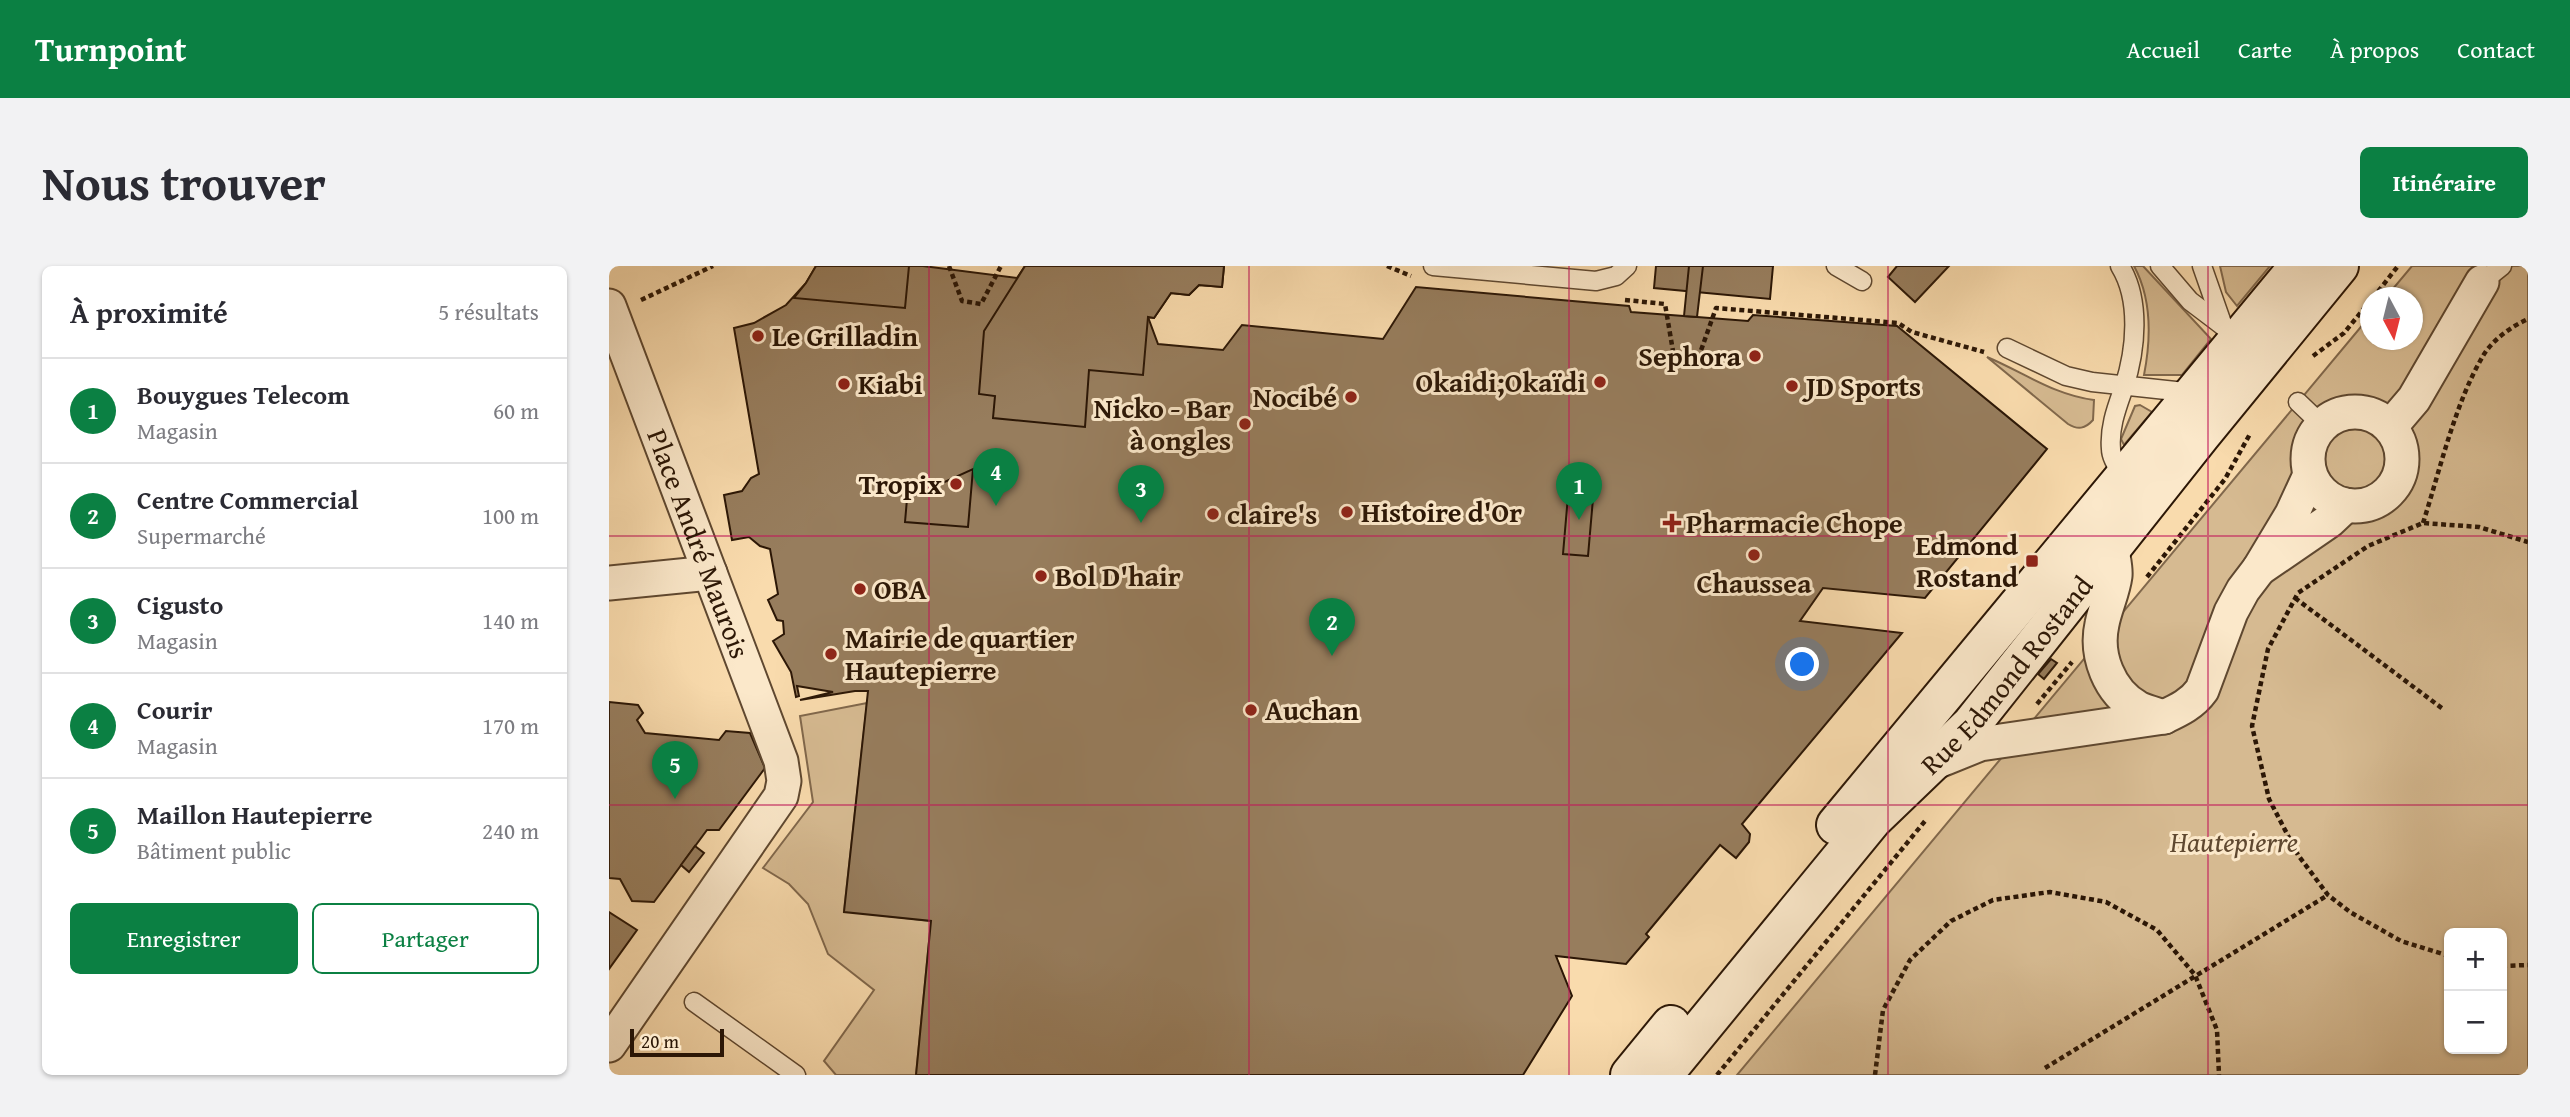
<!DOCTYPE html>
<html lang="fr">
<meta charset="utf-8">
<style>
body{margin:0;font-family:"Gentium Book Plus",serif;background:#f2f2f3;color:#2b2b33}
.controls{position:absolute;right:21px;bottom:21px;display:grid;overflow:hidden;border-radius:10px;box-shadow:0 2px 5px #0004}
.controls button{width:63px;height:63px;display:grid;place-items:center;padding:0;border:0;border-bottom:2px solid #e1e1e2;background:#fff;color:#2b2b33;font:35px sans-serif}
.compass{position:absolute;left:1751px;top:21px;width:63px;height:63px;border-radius:50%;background:#fff;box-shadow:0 2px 5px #0004;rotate:173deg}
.scale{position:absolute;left:21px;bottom:18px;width:94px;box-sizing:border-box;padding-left:7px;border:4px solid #2c1706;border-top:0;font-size:19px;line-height:24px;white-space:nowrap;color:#2c1706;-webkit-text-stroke:5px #fbe8ca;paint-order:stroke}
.you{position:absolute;left:1194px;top:399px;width:24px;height:24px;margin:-18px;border:5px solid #fff;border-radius:50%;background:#1a73e8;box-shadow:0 0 0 10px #1a73e833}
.badge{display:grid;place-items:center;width:46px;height:46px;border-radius:50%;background:#0b8043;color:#fff;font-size:23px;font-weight:700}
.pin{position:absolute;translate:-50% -58px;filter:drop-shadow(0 2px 4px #0008)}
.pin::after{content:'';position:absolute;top:37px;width:24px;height:21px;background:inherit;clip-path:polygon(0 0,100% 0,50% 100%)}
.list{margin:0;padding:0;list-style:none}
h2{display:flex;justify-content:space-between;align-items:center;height:91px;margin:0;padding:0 28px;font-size:30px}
h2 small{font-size:23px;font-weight:400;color:#7c7c81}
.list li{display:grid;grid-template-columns:46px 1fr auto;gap:21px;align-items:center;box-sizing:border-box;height:105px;padding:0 28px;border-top:2px solid #e1e1e2}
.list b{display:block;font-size:26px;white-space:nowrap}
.list p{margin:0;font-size:23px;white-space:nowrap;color:#7c7c81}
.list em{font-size:23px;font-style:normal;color:#7c7c81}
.actions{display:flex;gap:14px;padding:21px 28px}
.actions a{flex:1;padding:16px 0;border:2px solid #0b8043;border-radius:10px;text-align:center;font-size:24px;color:#0b8043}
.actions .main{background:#0b8043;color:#fff}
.map{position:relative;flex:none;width:1919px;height:809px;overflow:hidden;border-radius:10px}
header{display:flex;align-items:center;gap:42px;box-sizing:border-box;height:98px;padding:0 35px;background:#0b8043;color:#fff}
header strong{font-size:33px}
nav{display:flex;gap:38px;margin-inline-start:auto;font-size:24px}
.intro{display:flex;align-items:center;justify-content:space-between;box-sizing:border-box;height:168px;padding:0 42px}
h1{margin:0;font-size:49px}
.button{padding:18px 32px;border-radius:10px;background:#0b8043;color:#fff;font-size:24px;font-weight:700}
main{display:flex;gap:42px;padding:0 42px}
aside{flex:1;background:#fff;border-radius:10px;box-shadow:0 2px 5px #0004}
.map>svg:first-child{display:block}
</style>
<header>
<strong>Turnpoint</strong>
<nav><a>Accueil</a><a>Carte</a><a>À propos</a><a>Contact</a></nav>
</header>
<div class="intro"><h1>Nous trouver</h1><a class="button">Itinéraire</a></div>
<main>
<aside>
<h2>À proximité<small>5 résultats</small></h2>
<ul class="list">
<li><span class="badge">1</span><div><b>Bouygues Telecom</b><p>Magasin</p></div><em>60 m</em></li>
<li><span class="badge">2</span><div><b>Centre Commercial</b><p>Supermarché</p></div><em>100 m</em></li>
<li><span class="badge">3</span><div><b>Cigusto</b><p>Magasin</p></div><em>140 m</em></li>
<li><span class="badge">4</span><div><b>Courir</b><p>Magasin</p></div><em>170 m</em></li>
<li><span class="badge">5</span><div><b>Maillon Hautepierre</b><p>Bâtiment public</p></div><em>240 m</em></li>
</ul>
<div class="actions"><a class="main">Enregistrer</a><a>Partager</a></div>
</aside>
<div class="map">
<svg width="1919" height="809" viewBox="0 0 1919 809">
<rect width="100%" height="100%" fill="#f9dbad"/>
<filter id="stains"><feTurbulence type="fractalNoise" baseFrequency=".00286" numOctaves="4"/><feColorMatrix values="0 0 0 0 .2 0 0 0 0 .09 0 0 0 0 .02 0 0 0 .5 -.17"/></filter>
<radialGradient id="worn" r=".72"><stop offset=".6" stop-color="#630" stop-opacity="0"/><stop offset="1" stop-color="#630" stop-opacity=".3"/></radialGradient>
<!-- green -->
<g fill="#d6ba91" stroke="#81684c" stroke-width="2" fill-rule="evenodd">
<path d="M1525,0H1534L1602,73L1573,109H1535C1542,73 1543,33 1525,0Z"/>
<path d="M1611,0H1661L1628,40L1617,26Z"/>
<path d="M1803,0H1919V809H1128L1761,50L1762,74H1804V32L1777,31ZM1840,667H1893V783H1840Z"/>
<path d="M1378,91C1414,106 1445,129 1485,134L1484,154C1476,163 1469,164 1459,158Z"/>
<path d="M1531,139L1543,146L1515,179L1512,173L1526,140Z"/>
<path d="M258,437L235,645L322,655L307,809H227L215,795L265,724L219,688L199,638L180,618L154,602L204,536L191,450Z"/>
</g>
<!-- building -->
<g fill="#977d5d" stroke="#2c1706" stroke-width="2">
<path d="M207,0H314L408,12L416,0H615L613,21L590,19L580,29L562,27L545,52L539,51L549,78L614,84L633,59L774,73L807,21L1020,40L1022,46L1088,51L1139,55L1144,49L1288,60L1438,183L1316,332L1214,322L1191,355L1293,367L1133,558L1141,568L1140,576L1127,592L1111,579L1037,668L1040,671L1017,698L947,690L963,730L914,809H307L322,655L235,646L259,425H246L191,434L224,426L188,420L190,430L187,431L182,406L164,375L175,368L174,355L168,354L159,334L169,328L161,283L151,280L140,271L123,274L115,229L133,225L142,212L150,208L125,62L145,57L177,39L197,17Z"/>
<path d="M207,0H300L296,42L185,32L197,17Z"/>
<path d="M416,0H615L613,21L590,19L580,29L562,27L545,52L539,51L534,109L480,104L476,161L384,152L386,130L370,128L375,65Z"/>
<path d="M1047,0H1164L1161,33L1045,22Z"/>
<path d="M1080,0H1094L1088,51L1075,50Z"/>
<path d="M1288,0H1340L1306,36L1279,11Z"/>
<path d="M364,203L359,261L296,256L298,233Z"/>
<path d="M960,218L985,221L979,290L954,288Z"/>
<path d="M1442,393L1448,397L1435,413L1429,408Z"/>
<path d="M0,436L29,439L34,447L28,454L36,467L110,474L117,465L141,467L156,502L110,564H98L45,636L23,635L11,613L0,612Z"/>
<path d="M86,580L95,587L80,606L72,599Z"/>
<path d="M0,646L28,664L0,703Z"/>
</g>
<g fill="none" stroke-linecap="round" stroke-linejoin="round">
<!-- lane casing -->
<g stroke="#5f4830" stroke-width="21">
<g id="lane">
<path d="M824,0L987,15L1007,10L1018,0"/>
<path d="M1227,0L1253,15"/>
<path d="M1511,0C1532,34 1527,84 1515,121C1508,141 1500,161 1502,183C1502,193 1511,204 1515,212"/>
<path d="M1551,0L1581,35L1614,60"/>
<path d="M1593,0L1614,60"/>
<path d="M1873,16L1893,0"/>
<path d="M1398,82L1457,110L1483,116L1585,127"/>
<path d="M1689,136L1712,158"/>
<path d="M85,736L187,809"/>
</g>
</g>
<!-- street casing -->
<g stroke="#5f4830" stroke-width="37">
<g id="street">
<path id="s1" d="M0,40L172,495L175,515L172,530L0,779"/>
<circle cx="1746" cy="193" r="47"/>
<path d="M1782,160L1805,133L1873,16"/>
<path d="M1701,209L1683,248L1650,303L1720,255L1737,239"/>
<path d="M0,317L101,307"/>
<path d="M1555,451C1570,444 1583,438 1593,424L1622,346L1634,324L1650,303"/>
<path d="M1329,495L1371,478L1555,451C1546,448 1537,446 1529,442C1500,426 1486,389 1493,358C1496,342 1504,326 1506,310C1507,302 1504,292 1503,283"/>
</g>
</g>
<!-- secondary casing -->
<g stroke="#2c1706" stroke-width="42">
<g id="secondary">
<path d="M1227,559L1690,0"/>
<path d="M1021,809L1062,759"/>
<path id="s2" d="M1054,809L1264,553L1362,459L1592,169L1730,0"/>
</g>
</g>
<!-- path -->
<g stroke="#2c1706" stroke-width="4.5" stroke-dasharray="5 3.5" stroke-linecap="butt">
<path d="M340,0L353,35L372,38L392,0"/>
<path d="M778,0L802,10"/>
<path d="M1764,32L1789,0"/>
<path d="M32,34L104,0"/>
<path d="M1016,34L1056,38L1065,91L1089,93L1107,42L1289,57L1303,66L1375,86"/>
<path d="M1704,90L1735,67L1762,34"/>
<path d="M1814,257C1831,204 1846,137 1874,90C1883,74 1903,60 1919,53"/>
<path d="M1538,311L1616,213L1641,168"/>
<path d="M1686,332L1834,443"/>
<path d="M1428,438L1463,396"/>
<path d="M1840,690L1792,675L1741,646L1719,629L1689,589L1660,533L1643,460L1659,383L1689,327L1759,280L1814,257L1870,261L1919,276"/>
<path d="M1893,700L1919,699"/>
<path d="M1436,802L1719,629"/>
<path d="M1108,809L1316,555"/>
<path d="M1266,809L1274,744L1301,694L1342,655L1384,634L1441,626L1497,636L1548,664L1586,709L1608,764L1610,809"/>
</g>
<!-- lane -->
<use href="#lane" stroke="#fbe8ca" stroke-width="18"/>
<!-- street -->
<use href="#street" stroke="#fbe8ca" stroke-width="33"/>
<!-- secondary -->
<use href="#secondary" stroke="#fbe8ca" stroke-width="38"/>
</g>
<!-- grid -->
<path fill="none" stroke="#c2185b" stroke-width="2" stroke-opacity="0.55" d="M320,0V809M640,0V809M960,0V809M1279,0V809M1599,0V809M0,270H1919M0,539H1919"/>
<!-- markers -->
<g fill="#8f2418" stroke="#fbe8ca" stroke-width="2.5">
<circle cx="149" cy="70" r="7"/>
<circle cx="1146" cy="90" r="7"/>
<circle cx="991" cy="116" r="7"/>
<circle cx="235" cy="118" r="7"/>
<circle cx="1183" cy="120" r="7"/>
<circle cx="742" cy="131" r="7"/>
<circle cx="636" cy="158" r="7"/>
<circle cx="347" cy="218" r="7"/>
<circle cx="738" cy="246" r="7"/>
<circle cx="604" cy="248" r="7"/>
<path d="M1059.5 246.5h7v7h7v7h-7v7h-7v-7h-7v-7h7z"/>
<circle cx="1145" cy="289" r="7"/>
<rect x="1416" y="288" width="14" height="14" rx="3.5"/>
<circle cx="432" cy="310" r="7"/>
<circle cx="251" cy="323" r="7"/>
<circle cx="222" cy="388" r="7"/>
<circle cx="642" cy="444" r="7"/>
</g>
<g text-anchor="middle" stroke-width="6" stroke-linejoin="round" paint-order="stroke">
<!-- poi labels -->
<g font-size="28" font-weight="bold" fill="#2c1706" stroke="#fbe8ca" text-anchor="start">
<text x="163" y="80">Le Grilladin</text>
<text x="1132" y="100" text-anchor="end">Sephora</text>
<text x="977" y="126" text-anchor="end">Okaidi;Okaïdi</text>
<text x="249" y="128">Kiabi</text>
<text x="1197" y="130">JD Sports</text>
<text x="728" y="141" text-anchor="end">Nocibé</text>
<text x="622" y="152" text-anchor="end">Nicko - Bar<tspan x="622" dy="32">à ongles</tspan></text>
<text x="333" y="228" text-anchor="end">Tropix</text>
<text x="752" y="256">Histoire d'Or</text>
<text x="618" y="258">claire's</text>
<text x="1077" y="267">Pharmacie Chope</text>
<text x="1409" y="289" text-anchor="end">Edmond<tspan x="1409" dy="32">Rostand</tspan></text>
<text x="446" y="320">Bol D'hair</text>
<text x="1145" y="327" text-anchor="middle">Chaussea</text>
<text x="265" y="333">OBA</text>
<text x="236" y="382">Mairie de quartier<tspan x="236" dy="32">Hautepierre</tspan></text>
<text x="656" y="454">Auchan</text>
</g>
<!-- street labels -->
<g font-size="28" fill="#2c1706" stroke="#fbe8ca">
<text dy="10" stroke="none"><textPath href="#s1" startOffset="254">Place André Maurois</textPath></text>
<text dy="10" stroke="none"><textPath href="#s2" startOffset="528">Rue Edmond Rostand</textPath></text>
</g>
<!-- park labels -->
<g font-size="28" font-style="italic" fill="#5f4830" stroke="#fbe8ca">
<text x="1625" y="586">Hautepierre</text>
</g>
</g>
<rect width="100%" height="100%" filter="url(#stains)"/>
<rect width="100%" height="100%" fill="url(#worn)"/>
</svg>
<div class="controls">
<button>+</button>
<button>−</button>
</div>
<svg class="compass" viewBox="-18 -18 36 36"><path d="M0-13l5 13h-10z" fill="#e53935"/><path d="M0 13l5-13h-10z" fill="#7c7c81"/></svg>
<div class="scale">20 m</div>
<div class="you"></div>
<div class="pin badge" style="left:970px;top:254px">1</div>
<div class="pin badge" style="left:723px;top:390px">2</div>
<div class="pin badge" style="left:532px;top:257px">3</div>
<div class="pin badge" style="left:387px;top:240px">4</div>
<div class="pin badge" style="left:66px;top:533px">5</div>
</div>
</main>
